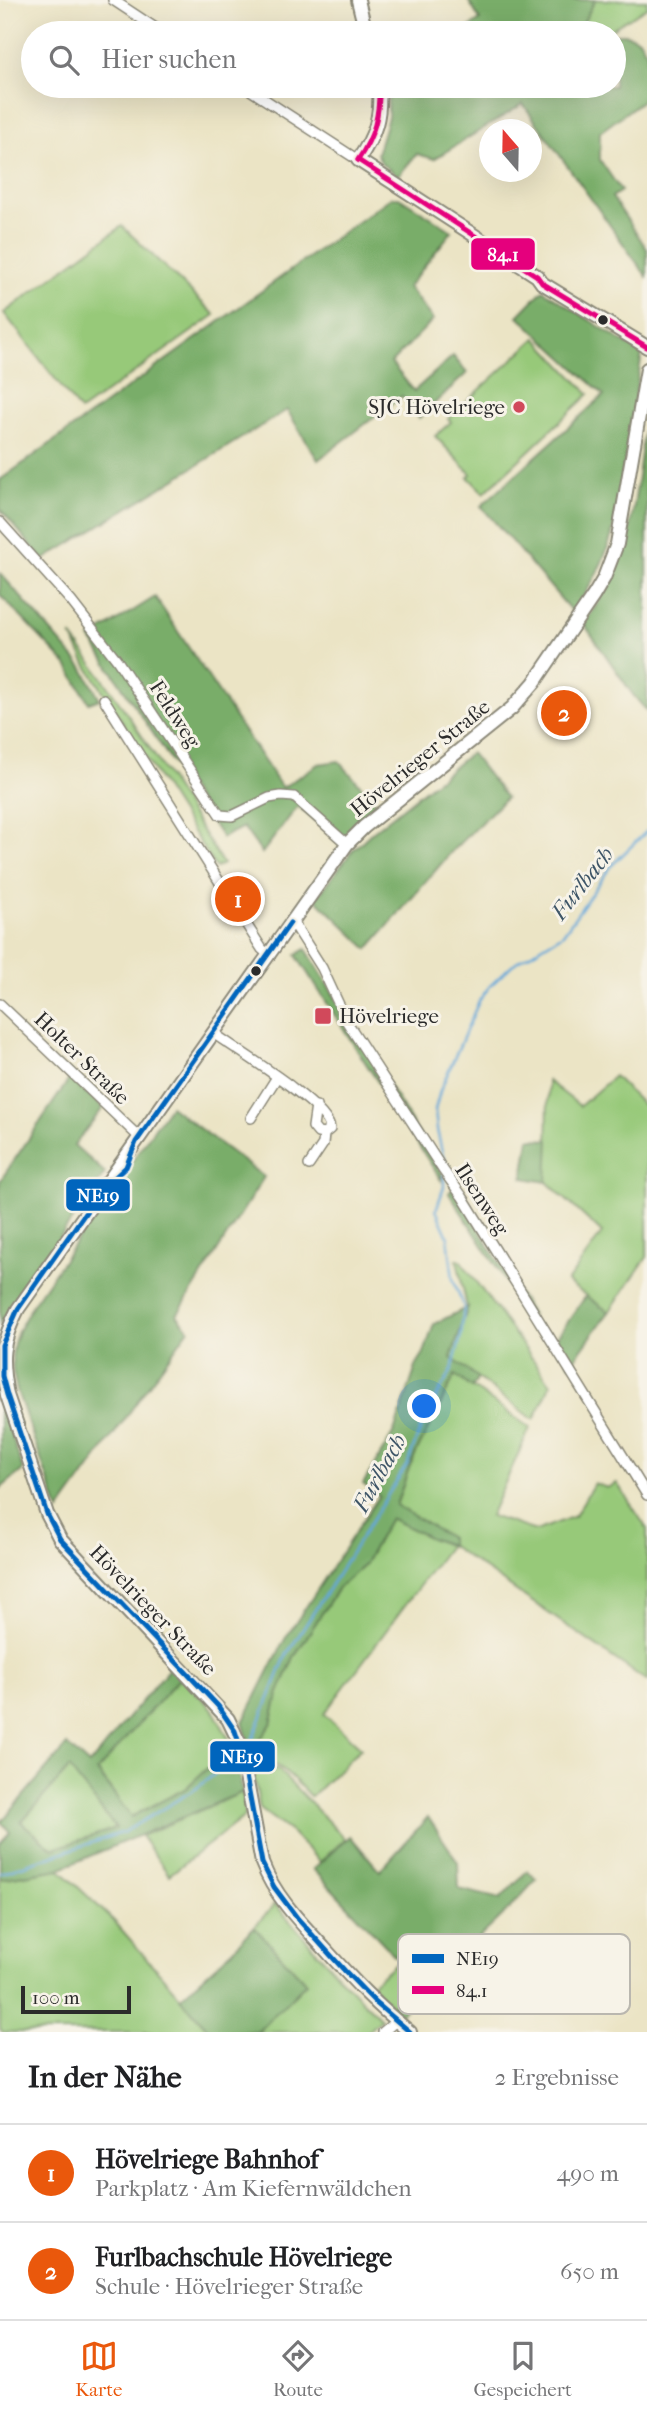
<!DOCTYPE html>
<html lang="de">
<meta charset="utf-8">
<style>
body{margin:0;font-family:"IM FELL French Canon",serif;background:#f2f2f2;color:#202124}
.compass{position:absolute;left:479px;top:119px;width:63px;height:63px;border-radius:50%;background:#fff;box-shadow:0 7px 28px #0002;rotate:340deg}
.scale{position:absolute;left:21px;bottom:18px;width:110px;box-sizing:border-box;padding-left:7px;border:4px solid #2b2b2b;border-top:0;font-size:19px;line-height:24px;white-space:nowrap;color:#2b2b2b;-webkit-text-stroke:5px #f7f3e8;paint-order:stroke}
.you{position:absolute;left:425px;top:1407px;width:24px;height:24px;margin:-18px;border:5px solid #fff;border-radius:50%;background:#1a73e8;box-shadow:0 0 0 10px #1a73e833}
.badge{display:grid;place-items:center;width:46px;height:46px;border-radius:50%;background:#ea580c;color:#fff;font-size:23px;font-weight:700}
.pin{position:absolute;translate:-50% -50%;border:4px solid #fff;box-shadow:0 2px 7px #0006}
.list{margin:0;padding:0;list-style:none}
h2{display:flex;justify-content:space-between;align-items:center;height:91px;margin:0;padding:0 28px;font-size:30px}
h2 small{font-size:23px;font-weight:400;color:#757577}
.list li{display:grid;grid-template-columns:46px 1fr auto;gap:21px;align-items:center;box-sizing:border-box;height:98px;padding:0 28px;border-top:2px solid #e0e0e0}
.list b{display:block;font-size:26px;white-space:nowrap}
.list p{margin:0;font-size:23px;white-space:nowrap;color:#757577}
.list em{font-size:23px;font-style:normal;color:#757577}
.icon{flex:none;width:38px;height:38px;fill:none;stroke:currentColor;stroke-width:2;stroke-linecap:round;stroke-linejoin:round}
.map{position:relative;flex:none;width:647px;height:2032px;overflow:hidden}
.search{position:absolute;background:#fff;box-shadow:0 7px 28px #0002;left:21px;right:21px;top:21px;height:77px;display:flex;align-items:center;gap:18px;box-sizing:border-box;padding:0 24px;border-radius:38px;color:#757577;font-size:26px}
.sheet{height:287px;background:#fff}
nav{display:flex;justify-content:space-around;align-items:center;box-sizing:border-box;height:98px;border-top:2px solid #e0e0e0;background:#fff;font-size:19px;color:#757577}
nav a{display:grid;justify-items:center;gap:4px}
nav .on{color:#ea580c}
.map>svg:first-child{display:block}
</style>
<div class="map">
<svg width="647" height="2032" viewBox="0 0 647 2032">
<rect width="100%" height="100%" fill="#f7f3e8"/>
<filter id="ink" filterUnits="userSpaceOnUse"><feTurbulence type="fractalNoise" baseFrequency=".0143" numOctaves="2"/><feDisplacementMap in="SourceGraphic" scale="14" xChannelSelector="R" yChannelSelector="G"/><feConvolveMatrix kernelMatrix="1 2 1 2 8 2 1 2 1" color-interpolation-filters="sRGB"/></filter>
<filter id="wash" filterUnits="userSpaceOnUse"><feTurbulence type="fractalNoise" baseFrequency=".00686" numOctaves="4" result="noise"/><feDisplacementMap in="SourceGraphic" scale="28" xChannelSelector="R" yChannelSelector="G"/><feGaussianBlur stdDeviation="1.57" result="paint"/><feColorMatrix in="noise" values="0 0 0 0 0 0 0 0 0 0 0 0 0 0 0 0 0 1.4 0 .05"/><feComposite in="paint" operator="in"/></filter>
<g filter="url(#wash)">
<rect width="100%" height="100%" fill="#ebe4c5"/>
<!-- green -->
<g fill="#97c979" stroke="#617a52" stroke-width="2">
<path d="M595,0H647V7L605,33H600L583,23Z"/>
<path d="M122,226L215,315L80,411L4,313Z"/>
<path d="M536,338L589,394L484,493L468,477L471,474L435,436L451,422L448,419Z"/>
<path d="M71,635C127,708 174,787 223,864L216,868L87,666Z"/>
<path d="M614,1076L647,1109V1257L609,1312L567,1282L602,1233L547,1182L548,1081L580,1106Z"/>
<path d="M457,1260H460L551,1384L534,1420L451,1358L467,1307Z"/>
<path d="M455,1375L530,1428L490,1516L536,1531L575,1516L594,1483L607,1488L617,1483L647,1529V1681L450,1545V1538L396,1506L410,1465Z"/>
<path d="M390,1518L449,1546L324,1714L361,1748L311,1797C289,1775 285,1764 253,1759L251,1752L271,1724L278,1695L294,1657L338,1588L364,1565Z"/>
<path d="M180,1677L212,1708L230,1741L213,1763L185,1789L131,1817L97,1770Z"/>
<path d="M252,1766H268L279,1770L345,1839L320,1862L292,1833L260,1809Z"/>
<path d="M69,1767L116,1829L53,1849L21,1822Z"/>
<path d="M243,1792L245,1816L169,1875L141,1836Z"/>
<path d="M59,1869L114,1921L211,2032H3L0,2029V1879Z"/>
<path d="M275,1904L342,1980L381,2019L367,2032H257L306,1983L254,1927Z"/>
<path d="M399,1960L417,1980L391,2006L371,1984Z"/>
</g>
<!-- forest -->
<g fill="#79ad69" stroke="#526c4a" stroke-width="2" fill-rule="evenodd">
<path d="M468,0H595L583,23L600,33H461L480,20Z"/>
<path d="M614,34H626L639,39L647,53V97L600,132V160L621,191L612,197L647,249V277L523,104L434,159L417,154L398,176L382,164L377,154L388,117V86H614Z"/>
<path d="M392,197H399L452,231L408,287L433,320L391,363L414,391L453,356L467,373L419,418L402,396L318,460L287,410L43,560L0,509V480Z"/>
<path d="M543,290L642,354L614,527C605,562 592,584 573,613L481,506L604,395L518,316Z"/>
<path d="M644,431H647V711L633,695L584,624C597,603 613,582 621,559C635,518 638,473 644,431Z"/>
<path d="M0,573L82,667L100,699L89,703L67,665L0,595Z"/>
<path d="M155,597L282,788L318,764L339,761L378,805L352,830L342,844L298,806L262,853L243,827L222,838L90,638Z"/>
<path d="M471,753L506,798L453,850L368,949L316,899L352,851L371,833Z"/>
<path d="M306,949L442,1172L441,1180L296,955Z"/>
<path d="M70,1078L103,1108L74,1145L105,1173L0,1323V1181Z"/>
<path d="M170,1106L264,1177L177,1315L189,1329L59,1511L17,1391L13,1372L12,1357L14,1343L18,1331L33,1304Z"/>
<path d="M529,1139L549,1140L547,1182L523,1178Z"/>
<path d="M453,1188L532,1315L529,1317L449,1193Z"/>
<path d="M586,1296L609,1312L570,1365L555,1340Z"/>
<path d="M468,1307L451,1358L478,1378L472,1388L455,1375L410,1465L396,1505L450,1538V1545L430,1538L390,1518L364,1565L338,1588L294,1657L278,1695L271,1724L251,1752L243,1722L285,1639L379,1496L363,1484L394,1432L417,1364L424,1353L434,1324Z"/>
<path d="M2,1406L23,1470L0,1489V1409Z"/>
<path d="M171,1666L180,1677L97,1771L131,1817L185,1789L213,1763L230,1741L243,1792L59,1869L0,1879V1843L10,1832L1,1822L67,1745L89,1765ZM69,1768L116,1828L53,1849L21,1822Z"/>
<path d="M428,1817L458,1862L459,1889L500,1899L527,1871L537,1879L507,1911L401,2013L397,2012L391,2006L417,1979L313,1869L350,1836L380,1871Z"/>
<path d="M254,1927L306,1983L257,2032H211L180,1998L233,1950Z"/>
</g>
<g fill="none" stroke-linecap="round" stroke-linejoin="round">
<!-- stream -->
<g stroke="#63a7d8" stroke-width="2.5">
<path d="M446,1169L437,1130L435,1110L440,1091L479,1001L489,987L512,965L563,934L611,866L647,831"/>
<path d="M244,1749L251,1743L286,1656L408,1463L424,1419L452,1370L461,1336L464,1307L453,1279L448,1237L436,1210L444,1187V1175"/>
<path d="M0,1873L124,1832L197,1788L237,1756"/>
</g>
</g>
</g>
<g filter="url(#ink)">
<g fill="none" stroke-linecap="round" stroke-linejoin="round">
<!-- street casing -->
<g stroke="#8b8878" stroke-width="12">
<g id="street">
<path d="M113,0L163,33"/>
<path d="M244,86L358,160"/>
<path d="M0,522L71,601L117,660L220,815L232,816L269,798L281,796L294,797L347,844"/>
<path d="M104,699L262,949L268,954"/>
<path d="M290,923L296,927L322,968L347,1022L443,1170L462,1196L647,1495"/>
<path d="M0,1004L139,1137"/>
<path d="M213,1033C234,1048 330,1106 330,1129L324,1134L318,1133L313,1127L316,1106"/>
<path d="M251,1118L277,1077"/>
<path d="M309,1165L323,1144L324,1134"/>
<path d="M383,2032L396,2021"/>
</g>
</g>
<!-- secondary casing -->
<g stroke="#8b8878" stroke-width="16">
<g id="secondary">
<path d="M358,0L366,33"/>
<path d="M379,86C381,117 376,134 358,160L537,276L542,283L647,347"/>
<path d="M410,2032C378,2007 352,1979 325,1949C301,1923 275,1897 262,1863L240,1744L228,1719L60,1539L47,1514L7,1395C0,1359 1,1342 18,1309L347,844L364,827L512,708L534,683L594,595L604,578L617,544L647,369"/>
</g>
</g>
<!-- street -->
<use href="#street" stroke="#fff" stroke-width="9"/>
<!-- secondary -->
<use href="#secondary" stroke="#fff" stroke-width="12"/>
<!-- bus-1 casing -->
<g stroke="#f7f3e8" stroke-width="10">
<path id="bus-1" d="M290,923L136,1142L126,1167L102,1189L18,1309L2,1345V1376L7,1395L47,1514L60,1539L218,1706L235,1731L241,1749L262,1863L274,1887L298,1919L345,1971L376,2003L410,2032"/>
</g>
<!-- bus-2 casing -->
<g stroke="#f7f3e8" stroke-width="10">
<g id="bus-2">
<path d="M358,160L537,276L542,283L647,347"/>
<path d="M358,160C374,136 380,115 379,86"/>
</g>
</g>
<!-- bus-1 -->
<use href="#bus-1" stroke="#0065bd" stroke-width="5"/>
<!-- bus-2 -->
<use href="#bus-2" stroke="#e5007d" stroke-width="5"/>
</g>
</g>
<!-- markers -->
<g fill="#2b2b2b" stroke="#f7f3e8" stroke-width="2.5">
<circle cx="603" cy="320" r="6"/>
<circle cx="256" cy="971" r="6"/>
</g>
<g fill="#d1495b" stroke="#f7f3e8" stroke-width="2.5">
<circle cx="519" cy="407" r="7"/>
<rect x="314" y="1007" width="18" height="18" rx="3.5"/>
</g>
<g text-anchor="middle" stroke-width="6" stroke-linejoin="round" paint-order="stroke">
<!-- poi labels -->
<g font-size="21" fill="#2b2b2b" stroke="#f7f3e8" text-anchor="end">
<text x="505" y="414">SJC Hövelriege</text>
<text x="339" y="1023" text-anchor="start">Hövelriege</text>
</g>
<!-- street labels -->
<g font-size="21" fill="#2b2b2b" stroke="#f7f3e8">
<text transform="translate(175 714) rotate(57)" y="7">Feldweg</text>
<text transform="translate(420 758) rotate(-39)" y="7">Hövelrieger Straße</text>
<text transform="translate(82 1058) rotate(44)" y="7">Holter Straße</text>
<text transform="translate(482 1199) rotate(57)" y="7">Ilsenweg</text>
<text transform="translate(153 1610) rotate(46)" y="7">Hövelrieger Straße</text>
</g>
<!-- water labels -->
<g font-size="23" font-style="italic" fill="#3f5668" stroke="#f7f3e8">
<text transform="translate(582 883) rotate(-52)" y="8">Furlbach</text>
<text transform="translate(379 1473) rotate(-61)" y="8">Furlbach</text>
</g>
</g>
<!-- legend -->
<rect x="398" y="1934" width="232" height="80" rx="10" fill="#f7f3e8" stroke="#bab7af" stroke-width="2"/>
<rect x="412" y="1954" width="32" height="9" fill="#0065bd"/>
<rect x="412" y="1986" width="32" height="8" fill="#e5007d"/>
<g font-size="19" fill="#2b2b2b">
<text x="456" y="1965">NE19</text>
<text x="456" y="1997">84.1</text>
</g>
<g stroke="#f7f3e8" stroke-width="2.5">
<rect x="470" y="237" width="66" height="34" rx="7" fill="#e5007d"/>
<rect x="65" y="1178" width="66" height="34" rx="7" fill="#0065bd"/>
<rect x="209" y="1740" width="67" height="33" rx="7" fill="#0065bd"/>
</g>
<g font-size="19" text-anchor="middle" font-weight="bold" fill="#fff">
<text x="503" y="261">84.1</text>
<text x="98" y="1202">NE19</text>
<text x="242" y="1763">NE19</text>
</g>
</svg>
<svg class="compass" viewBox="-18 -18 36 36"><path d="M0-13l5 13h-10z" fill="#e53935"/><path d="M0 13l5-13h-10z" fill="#757577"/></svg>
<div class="scale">100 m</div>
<div class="you"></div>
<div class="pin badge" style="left:238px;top:899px">1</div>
<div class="pin badge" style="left:564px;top:713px">2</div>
<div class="search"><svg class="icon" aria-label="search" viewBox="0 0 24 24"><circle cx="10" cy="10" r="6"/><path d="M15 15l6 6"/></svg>Hier suchen</div>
</div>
<section class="sheet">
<h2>In der Nähe<small>2 Ergebnisse</small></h2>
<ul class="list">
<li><span class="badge">1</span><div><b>Hövelriege Bahnhof</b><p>Parkplatz · Am Kiefernwäldchen</p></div><em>490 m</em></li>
<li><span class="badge">2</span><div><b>Furlbachschule Hövelriege</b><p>Schule · Hövelrieger Straße</p></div><em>650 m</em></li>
</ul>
</section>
<nav>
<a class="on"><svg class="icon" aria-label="map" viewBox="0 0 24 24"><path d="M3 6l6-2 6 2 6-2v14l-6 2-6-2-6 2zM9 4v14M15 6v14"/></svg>Karte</a>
<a><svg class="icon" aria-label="directions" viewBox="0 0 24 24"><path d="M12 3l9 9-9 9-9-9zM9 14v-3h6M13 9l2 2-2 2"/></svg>Route</a>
<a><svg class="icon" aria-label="saved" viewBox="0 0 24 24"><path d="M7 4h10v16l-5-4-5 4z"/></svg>Gespeichert</a>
</nav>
